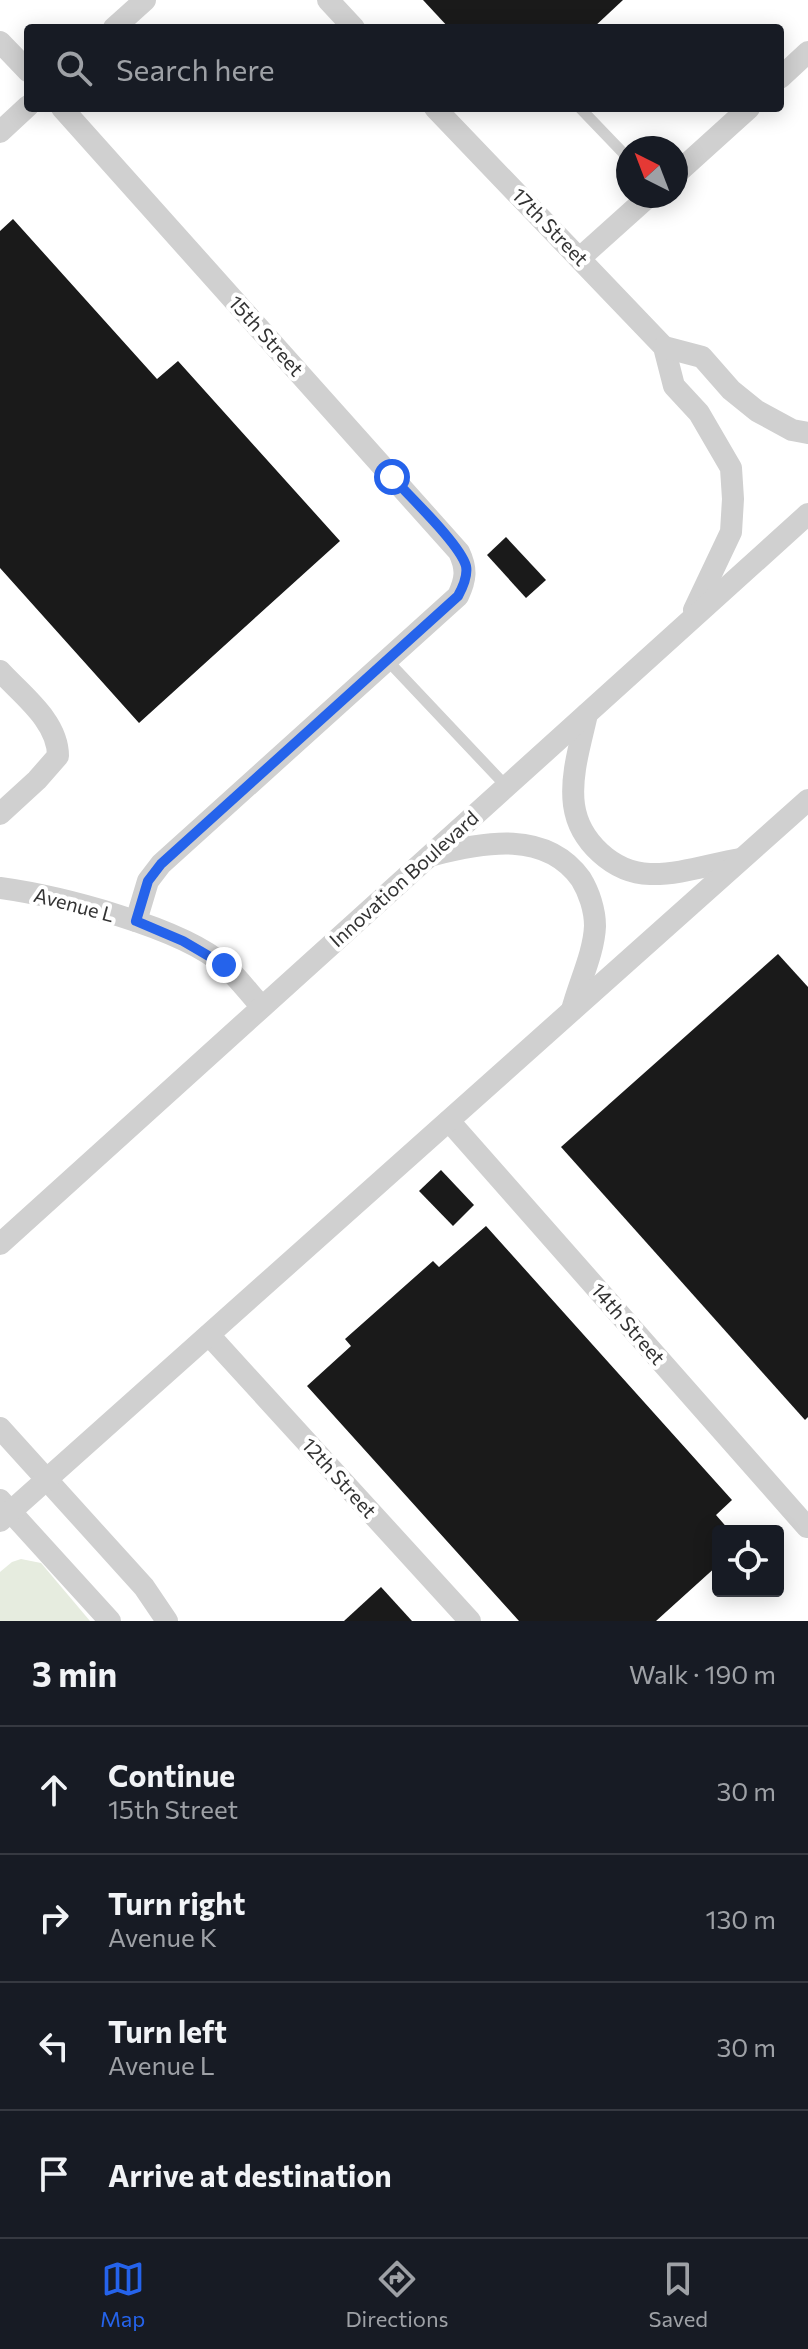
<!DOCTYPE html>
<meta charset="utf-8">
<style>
body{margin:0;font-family:Commissioner,sans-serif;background:#242831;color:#f1f3f6}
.controls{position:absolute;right:24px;bottom:24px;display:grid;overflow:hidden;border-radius:8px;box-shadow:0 4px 20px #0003}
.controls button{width:72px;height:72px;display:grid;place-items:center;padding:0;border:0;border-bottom:2px solid #363941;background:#171b24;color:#f1f3f6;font:40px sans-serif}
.compass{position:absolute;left:616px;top:136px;width:72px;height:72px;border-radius:50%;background:#171b24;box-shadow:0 4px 20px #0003;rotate:318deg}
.stop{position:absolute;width:24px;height:24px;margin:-18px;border:6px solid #2563eb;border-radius:50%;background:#fff}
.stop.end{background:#2563eb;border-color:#fff;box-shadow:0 2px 8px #0008}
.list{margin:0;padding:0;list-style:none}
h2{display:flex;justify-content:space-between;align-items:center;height:104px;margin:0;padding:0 32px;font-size:34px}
h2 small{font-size:26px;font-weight:400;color:#9ea1a6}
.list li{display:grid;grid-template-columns:52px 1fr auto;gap:24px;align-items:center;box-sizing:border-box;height:128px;padding:0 32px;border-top:2px solid #363941}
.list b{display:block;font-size:30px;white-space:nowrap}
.list p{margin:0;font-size:26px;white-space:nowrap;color:#9ea1a6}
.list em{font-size:26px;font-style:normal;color:#9ea1a6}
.icon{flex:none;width:44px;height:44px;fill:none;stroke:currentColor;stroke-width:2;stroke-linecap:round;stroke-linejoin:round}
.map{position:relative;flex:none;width:808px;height:1621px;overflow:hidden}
.search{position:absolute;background:#171b24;box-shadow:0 4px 20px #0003;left:24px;right:24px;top:24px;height:88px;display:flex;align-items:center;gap:20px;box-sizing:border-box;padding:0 28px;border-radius:8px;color:#9ea1a6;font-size:30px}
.sheet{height:616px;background:#171b24}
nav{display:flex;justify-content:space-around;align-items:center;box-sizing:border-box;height:112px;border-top:2px solid #363941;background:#171b24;font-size:22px;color:#9ea1a6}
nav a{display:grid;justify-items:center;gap:4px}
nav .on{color:#2563eb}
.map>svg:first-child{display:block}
</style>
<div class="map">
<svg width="808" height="1621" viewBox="0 0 808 1621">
<rect width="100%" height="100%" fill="#fff"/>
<!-- green -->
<path fill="#e6ecdf" d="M21,1559L41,1563L90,1621H0V1572L12,1562Z"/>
<!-- building -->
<g fill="#1a1a1a">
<path d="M423,0H623L593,28H449Z"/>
<path d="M13,219L157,379L178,361L340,541L139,723L0,568V231Z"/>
<path d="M506,537L546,580L526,598L487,555Z"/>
<path d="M778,954L808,987V1417L805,1420L561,1147Z"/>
<path d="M441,1170L474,1205L453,1226L419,1191Z"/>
<path d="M486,1226L732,1500L716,1515L730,1531H718V1565L656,1621H519L307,1386L351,1346L345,1339L433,1261L439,1267Z"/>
<path d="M381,1587L412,1621H344Z"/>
</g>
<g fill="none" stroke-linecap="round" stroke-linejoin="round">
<!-- service -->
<g stroke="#d0d0d0" stroke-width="11">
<path d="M580,108L628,158"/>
<path d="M387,660L506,786"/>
</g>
<!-- minor -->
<g stroke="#d0d0d0" stroke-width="22">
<path d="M328,0L354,28"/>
<path d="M114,28L145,0"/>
<path d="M0,42L28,71"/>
<path d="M780,78L808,52"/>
<path d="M62,108L459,552C467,569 466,579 458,596L161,864L148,881L136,921"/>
<path d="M435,108L664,347L674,386L699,413L731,468L733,499L731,532L694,610"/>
<path d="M0,132L28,106"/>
<path d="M676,174L749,108"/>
<path d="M580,258L649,196"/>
<path d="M664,347L702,357L731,390L757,411L792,430L808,433"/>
<path d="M0,671C22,695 58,721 58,756L37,780L0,814"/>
<path d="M587,714C581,742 570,775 574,805C579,841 613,873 650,874C679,875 711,864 740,859"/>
<path d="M433,855C484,842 546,830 581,879C589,892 595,910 595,926C594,953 579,983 572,1010"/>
<path d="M0,888C58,896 182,927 225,966C238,978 250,994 262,1007"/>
<path d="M449,1121L807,1527"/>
<path d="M0,1244L808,514"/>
<path d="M209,1335L470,1621"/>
<path d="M0,1428L144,1587L167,1621"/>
<path d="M0,1500L110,1621"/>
<path d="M0,1521L808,800"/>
</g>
</g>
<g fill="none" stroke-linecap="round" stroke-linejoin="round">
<!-- route -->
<path stroke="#2563eb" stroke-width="10" d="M224,965L183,941L136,921L148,881L161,864L458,596C463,587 468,576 466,566C460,544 409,496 392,477"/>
</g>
<g text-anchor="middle" stroke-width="8" stroke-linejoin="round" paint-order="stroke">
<!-- street labels -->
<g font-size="20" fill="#333" stroke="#fff">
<text transform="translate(550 227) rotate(46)" y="7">17th Street</text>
<text transform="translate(266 336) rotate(48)" y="7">15th Street</text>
<text transform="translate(404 879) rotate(-42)" y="7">Innovation Boulevard</text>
<text transform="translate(74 905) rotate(15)" y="7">Avenue L</text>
<text transform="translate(628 1324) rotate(49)" y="7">14th Street</text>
<text transform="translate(339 1478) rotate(48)" y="7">12th Street</text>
</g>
</g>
</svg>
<div class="controls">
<button><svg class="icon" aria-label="locate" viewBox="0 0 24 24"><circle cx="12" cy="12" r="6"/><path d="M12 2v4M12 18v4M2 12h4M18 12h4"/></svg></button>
</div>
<svg class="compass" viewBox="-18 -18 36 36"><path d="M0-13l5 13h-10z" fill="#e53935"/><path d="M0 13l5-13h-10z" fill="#9ea1a6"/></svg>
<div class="stop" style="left:392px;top:477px"></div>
<div class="stop end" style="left:224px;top:965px"></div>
<div class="search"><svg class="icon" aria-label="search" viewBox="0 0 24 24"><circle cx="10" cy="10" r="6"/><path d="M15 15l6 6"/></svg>Search here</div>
</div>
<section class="sheet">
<h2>3 min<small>Walk · 190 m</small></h2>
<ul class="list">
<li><svg class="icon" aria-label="ahead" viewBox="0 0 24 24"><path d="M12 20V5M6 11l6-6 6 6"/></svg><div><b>Continue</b><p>15th Street</p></div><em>30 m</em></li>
<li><svg class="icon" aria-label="right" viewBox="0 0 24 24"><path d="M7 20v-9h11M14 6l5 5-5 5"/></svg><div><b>Turn right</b><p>Avenue K</p></div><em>130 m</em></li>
<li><svg class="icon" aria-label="left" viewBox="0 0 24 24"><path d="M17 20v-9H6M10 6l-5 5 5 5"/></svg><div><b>Turn left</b><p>Avenue L</p></div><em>30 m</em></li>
<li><svg class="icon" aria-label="arrive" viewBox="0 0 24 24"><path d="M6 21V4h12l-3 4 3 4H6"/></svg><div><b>Arrive at destination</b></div></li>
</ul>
</section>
<nav>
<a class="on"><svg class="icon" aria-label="map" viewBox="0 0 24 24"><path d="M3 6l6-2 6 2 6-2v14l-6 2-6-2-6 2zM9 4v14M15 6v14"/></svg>Map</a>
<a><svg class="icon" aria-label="directions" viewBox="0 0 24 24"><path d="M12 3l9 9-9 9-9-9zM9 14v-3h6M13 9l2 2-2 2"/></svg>Directions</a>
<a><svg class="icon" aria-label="saved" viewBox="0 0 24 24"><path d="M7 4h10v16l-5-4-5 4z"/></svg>Saved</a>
</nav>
